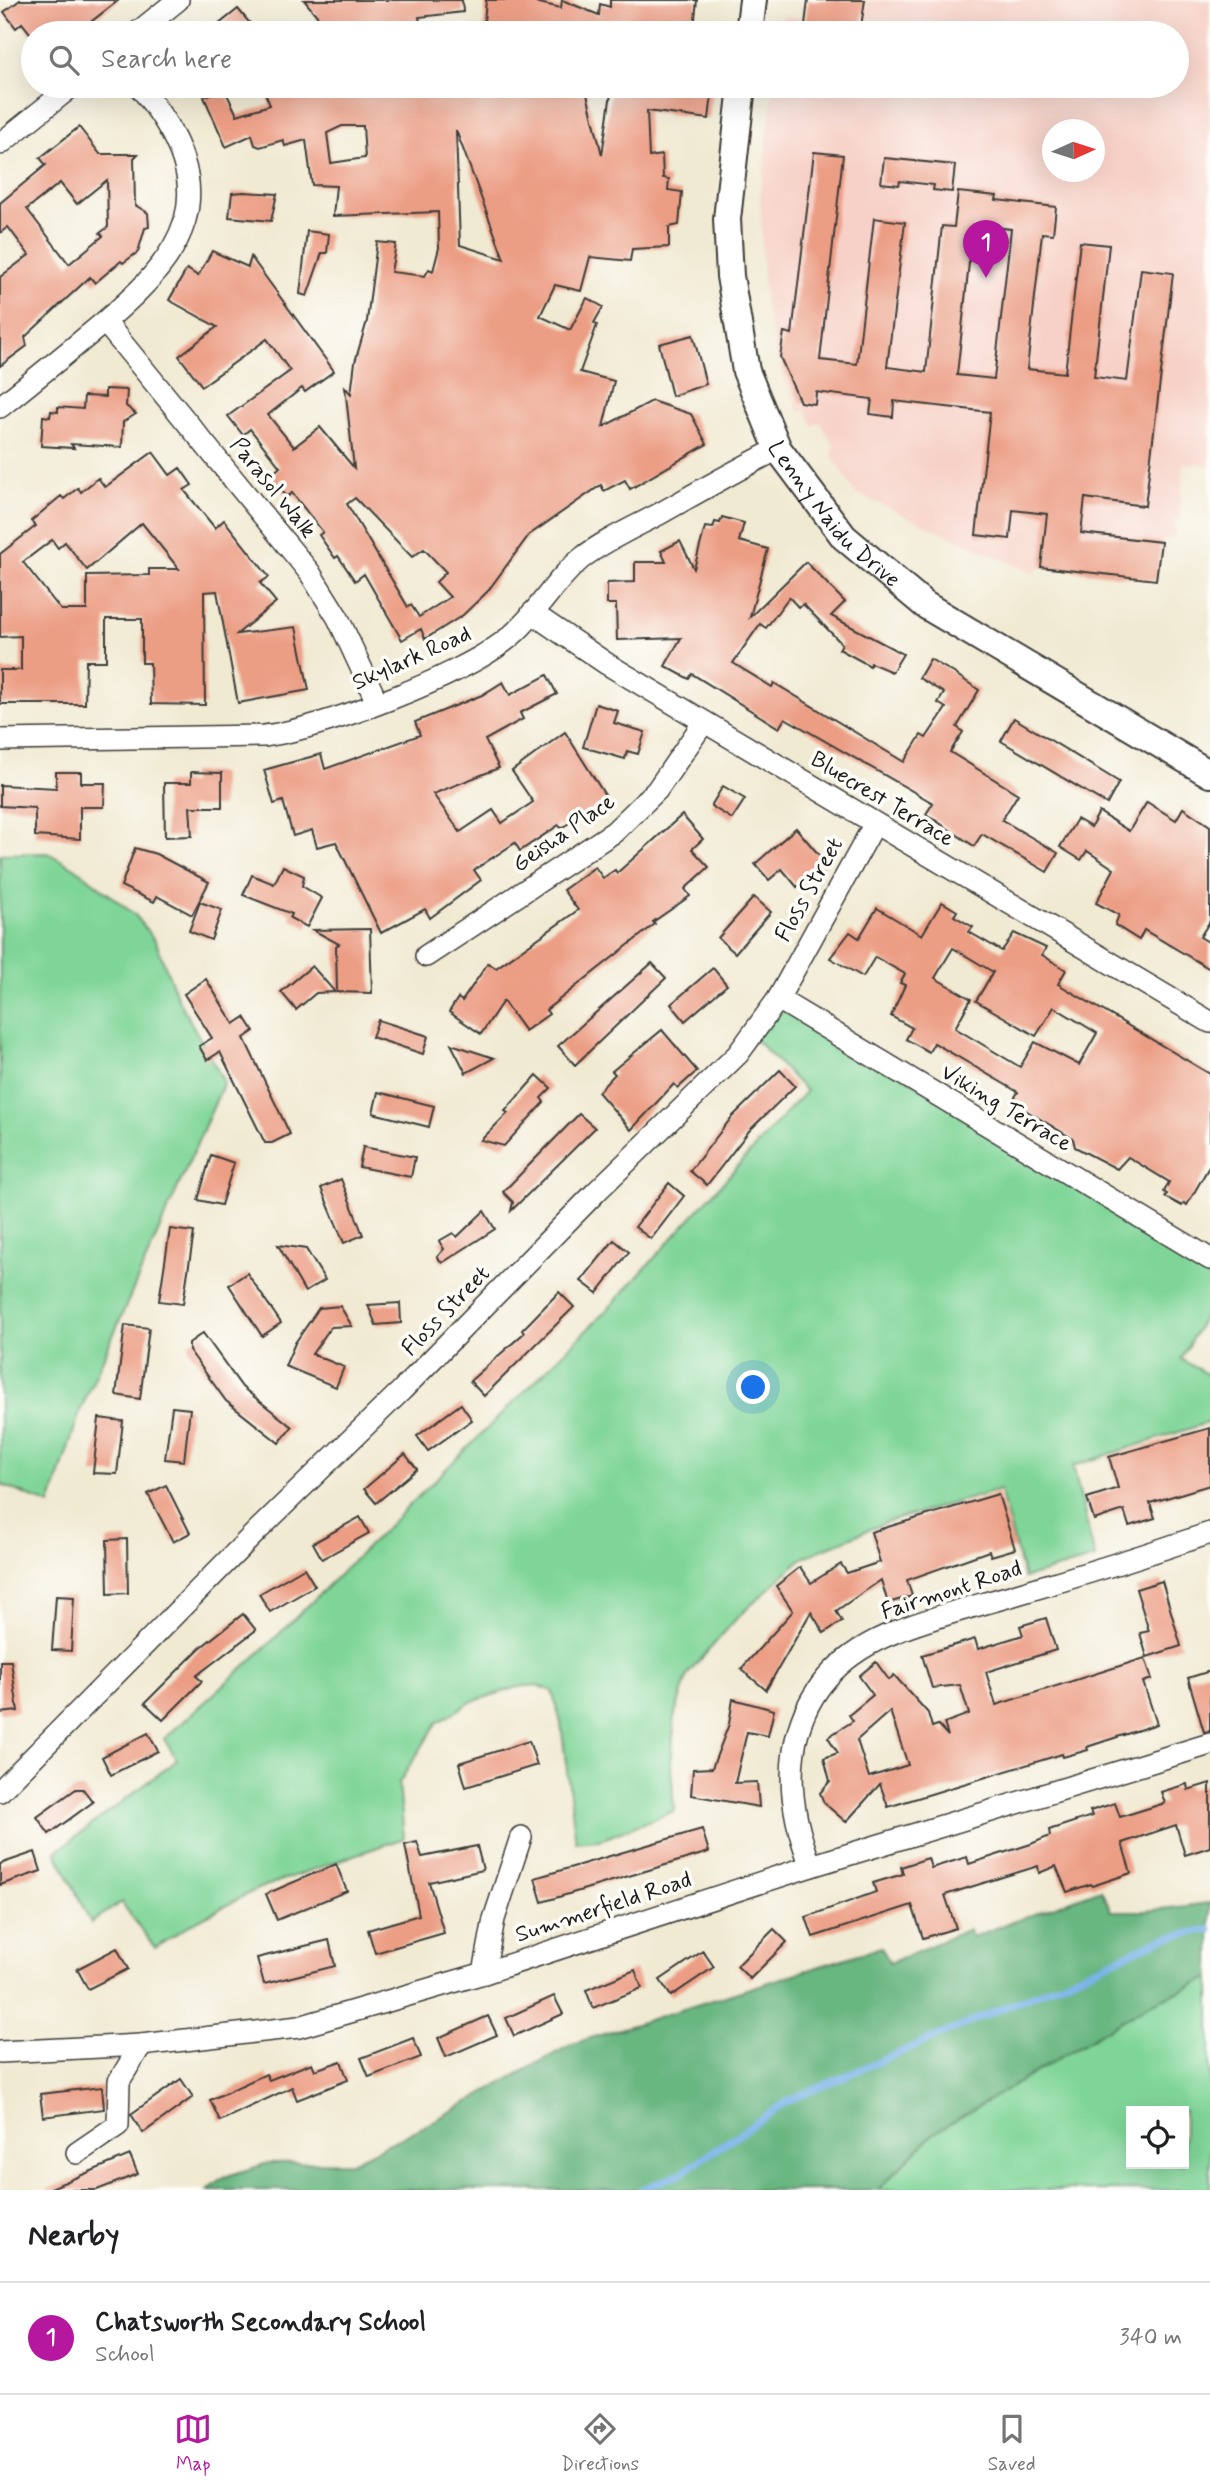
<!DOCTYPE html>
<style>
body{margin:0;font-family:Mynerve,sans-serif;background:#f2f2f2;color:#202124}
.controls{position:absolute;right:21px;bottom:21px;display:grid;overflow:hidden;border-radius:0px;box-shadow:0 7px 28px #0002}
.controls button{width:63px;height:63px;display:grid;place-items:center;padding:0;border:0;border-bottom:2px solid #e0e0e0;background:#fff;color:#202124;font:35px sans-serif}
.compass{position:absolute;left:1042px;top:119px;width:63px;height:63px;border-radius:50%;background:#fff;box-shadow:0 7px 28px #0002;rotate:87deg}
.you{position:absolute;left:754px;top:1388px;width:24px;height:24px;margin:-18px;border:5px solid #fff;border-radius:50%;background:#1a73e8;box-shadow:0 0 0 10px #1a73e833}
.badge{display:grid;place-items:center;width:46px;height:46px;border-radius:50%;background:#b5179e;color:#fff;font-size:23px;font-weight:700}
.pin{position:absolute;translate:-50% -58px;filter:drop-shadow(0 2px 4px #0008)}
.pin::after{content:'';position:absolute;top:37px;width:24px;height:21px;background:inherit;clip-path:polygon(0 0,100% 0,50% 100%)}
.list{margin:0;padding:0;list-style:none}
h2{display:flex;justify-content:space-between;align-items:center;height:91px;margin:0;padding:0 28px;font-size:30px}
h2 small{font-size:23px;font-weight:400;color:#757577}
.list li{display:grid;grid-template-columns:46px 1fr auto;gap:21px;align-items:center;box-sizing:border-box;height:112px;padding:0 28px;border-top:2px solid #e0e0e0}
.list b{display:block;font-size:26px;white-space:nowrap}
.list p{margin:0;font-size:23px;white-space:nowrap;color:#757577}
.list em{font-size:23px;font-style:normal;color:#757577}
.icon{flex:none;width:38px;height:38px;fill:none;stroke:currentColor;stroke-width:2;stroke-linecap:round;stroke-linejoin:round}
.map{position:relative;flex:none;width:1210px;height:2190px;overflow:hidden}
.search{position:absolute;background:#fff;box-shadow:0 7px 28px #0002;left:21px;right:21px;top:21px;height:77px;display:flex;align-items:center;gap:18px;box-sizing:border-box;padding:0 24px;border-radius:38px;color:#757577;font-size:26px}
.sheet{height:203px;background:#fff}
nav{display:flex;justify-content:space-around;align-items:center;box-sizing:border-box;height:98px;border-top:2px solid #e0e0e0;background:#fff;font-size:19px;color:#757577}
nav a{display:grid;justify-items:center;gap:4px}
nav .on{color:#b5179e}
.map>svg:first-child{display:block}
</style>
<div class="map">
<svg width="1210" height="2190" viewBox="0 0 1210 2190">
<rect width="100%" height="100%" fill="#fdfcf7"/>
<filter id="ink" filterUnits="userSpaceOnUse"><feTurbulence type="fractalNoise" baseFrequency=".0143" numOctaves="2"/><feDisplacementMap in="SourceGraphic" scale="14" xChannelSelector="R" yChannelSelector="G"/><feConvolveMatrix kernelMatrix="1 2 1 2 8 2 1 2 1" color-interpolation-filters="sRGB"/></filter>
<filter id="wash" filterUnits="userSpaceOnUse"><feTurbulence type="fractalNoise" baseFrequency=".00686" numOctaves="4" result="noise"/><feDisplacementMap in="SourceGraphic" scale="28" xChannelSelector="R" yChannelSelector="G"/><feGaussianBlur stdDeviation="1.57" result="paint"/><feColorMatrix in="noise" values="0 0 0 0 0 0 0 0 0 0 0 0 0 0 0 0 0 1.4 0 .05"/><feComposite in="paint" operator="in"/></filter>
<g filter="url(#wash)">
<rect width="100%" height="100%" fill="#f1ead3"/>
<!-- built -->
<path fill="#f7d1c7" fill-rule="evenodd" d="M867,0H1210V466L1184,463L1179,519H1175L1174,536L1161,542L1156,580L1041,567L1033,573L855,493L832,455L834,446L820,422L813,426L806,410L799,412L781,369L782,362L778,361L764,300L760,198L774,86H1177V33H781L783,16L863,24ZM1052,130H1094V172H1052Z"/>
<!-- green -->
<g fill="#7fd598" stroke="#4e785a" stroke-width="2" fill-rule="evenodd">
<path d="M48,853L80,871L136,916L156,942L178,999L224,1082L80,1411L50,1505L0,1484V854Z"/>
<path d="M778,1000L1210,1261V1305L1181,1359L1210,1376V1422L1073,1466L1095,1558L1024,1578L1000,1490L887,1522L802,1558L736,1619L688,1674L675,1714L671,1763L674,1811L600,1840L576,1842L561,1723L552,1691L537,1685L518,1687L471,1702L437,1723L399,1783L404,1838L257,1889L191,1924L155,1948L121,1902L91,1923L56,1852L177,1760L164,1739L268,1645L609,1308L806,1091L754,1038Z"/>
<path d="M1210,1978V2190H878L934,2133L1148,2005ZM1131,2111H1184V2164H1131Z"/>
</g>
<!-- forest -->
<path fill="#67b680" stroke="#42694e" stroke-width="2" d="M1101,1889L1111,1911H1146L1210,1903V1978L1148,2005L934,2133L878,2190H207L224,2177L268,2163L351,2162L421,2128L572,2044L881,1947L890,1963L969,1929L972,1937Z"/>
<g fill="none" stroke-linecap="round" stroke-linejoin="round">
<!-- stream -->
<path stroke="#7ab3ea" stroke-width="7" d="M641,2190L681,2173L790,2100L1165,1938L1210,1929"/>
</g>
<g id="blocks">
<!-- building -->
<g fill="#ec9e85" fill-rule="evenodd">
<path d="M20,0H119L92,21L102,33H30L22,23L16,28L4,12Z"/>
<path d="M304,0H462L463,12L419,17L422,33H330L316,19L318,17Z"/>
<path d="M486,0H526L561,8L562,0L599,15L600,4L610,7V0H697L694,27L682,25V30L659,27L658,33H483Z"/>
<path d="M808,0H865L860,33H804Z"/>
<path d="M238,9L258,33H208Z"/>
<path d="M262,86H585L602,155L612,86H713L709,119L647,111L649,157L662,155L663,178L669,179L668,190L682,192L679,225L669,227V247L632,249L630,261L590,257L581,291L555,285L540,316L570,330L587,298L603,307L594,323L597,325L580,372L614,381L603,427L652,401L691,414L707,444L630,489L625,480L604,491L601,485L529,535L487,592L463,615L425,639L421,629L402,640L364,574L355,581L338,556L335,558L319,535L323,532L292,493L287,497L270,476L280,467L250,429L243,435L228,416L290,371L267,339L202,386L179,356L217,327L169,300L187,269L198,276L212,251L248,267L251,257L334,371L305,392L302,388L268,415L294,447L320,427L354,468L345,387L351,394L355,362L367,321L377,242L396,244L391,272L425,276L429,269L433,271L439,248L438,212L333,216L336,186L312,185L306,140L285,146L283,140L260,147L255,145L252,135L226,147L204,97L224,88L237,115L270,105ZM342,126H363L365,158L331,163L327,133ZM456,130L504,259L460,245ZM355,498L412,557L424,549L446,572L436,582L450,597L419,617L411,605L408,607L347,504Z"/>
<path d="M79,127L100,154H138L134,158L135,205L148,213L149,227L145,228L138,252L123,263L121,261L95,283L90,277L25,337L27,346L0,366V277L29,255L8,227L0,233V203L46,165L40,158ZM107,180L108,227L100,233L103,236L69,264L27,209L60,183L77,204Z"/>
<path d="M814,152L843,155L820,360L857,364L874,218L905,222L887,367L926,372L942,226L954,227L958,192L997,196L996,200L1056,207L1053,234L1042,233L1027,369L1065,373L1080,242L1109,245L1094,377L1127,381L1141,269L1173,273L1145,506L1085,498L1081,533L1161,542L1156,580L1041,567L1047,514L1013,510L1010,539L976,535L990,412L894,401L893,417L870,414L872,399L816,392L815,404L800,402L780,357L784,332L792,334ZM973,225L1011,229L994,379L957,375Z"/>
<path d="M884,158L955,165L952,192L933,190L934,185L900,181L899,185L881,183Z"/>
<path d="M244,192L277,194L271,221L229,217L232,193Z"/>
<path d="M307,231L329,234L327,253H322L307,296L300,294Z"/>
<path d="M693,335L706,384L672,396L659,344Z"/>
<path d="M105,389L127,390L126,406L136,414L123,422L122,447L71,444L74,448L41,446L43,416L50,417L51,411L58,412V407L83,409L84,396L105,397Z"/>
<path d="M153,452L170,475L180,468L192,485L184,490L215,528L224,520L269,577L260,583L276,602L237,634L296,627L309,690L238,703L217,591L204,592L205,705L151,704L150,663H142V619H106V661H86L85,704H0V670H21V636L0,637V554L36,526L31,521L61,496L64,499L78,488L81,492L98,478L105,487ZM142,523L179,569H149V575L87,576V610H61L23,562L52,540L58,548L65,542L87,570Z"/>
<path d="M722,517L744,523L739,541L768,549L750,617L806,562L845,602L831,616L903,654L892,672L871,663L870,666L839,649L842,644L803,604L799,608L789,597L766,628L760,624L733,663L772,687L774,683L904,762L921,735L926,738L946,708L938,703L944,693L919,678L930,659L954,673L979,690L957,727L963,732L950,752L1018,794L1002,820L1058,853L1047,872L982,834L974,846L926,814L933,803L785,718L779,728L692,674L689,679L665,666L681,638L617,640L616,604H607V583L635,582V562H666L661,551L680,541L694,569L705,527L713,528L715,522L720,523Z"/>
<path d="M547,675L557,694L520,713L523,719L485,740L499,768L433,794L460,832L493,810L502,823L533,802L512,771L565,732L608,800L561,828L559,825L520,851L515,843L474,870L481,880L430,918L425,909L381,933L336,842L317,847L312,830L293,836L283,801L274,804L264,770L321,754L325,769L420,735L415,722L482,695L503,682L510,695Z"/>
<path d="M596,704L618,711L614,723L645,732L638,754L627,751L625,759L583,747Z"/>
<path d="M1014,718L1119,782L1107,804L1001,741Z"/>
<path d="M56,772H81V783H105L104,807H80V839L35,836V808L0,806V785L56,788Z"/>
<path d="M191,772L222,773V807H190L192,836L165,837L164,783H191Z"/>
<path d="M723,786L745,799L732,819L711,806Z"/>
<path d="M1147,802L1176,820L1183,808L1210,826V921L1200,937L1210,943V969L1144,930L1139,940L1115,925L1119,915L1096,903L1114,869L1087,851L1081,860L1060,847L1077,819L1091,827L1099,812L1129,831Z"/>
<path d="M682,815L703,839L692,849L709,867L685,889L690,896L653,922L655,924L546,1010L549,1014L525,1031L503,1001L481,1034L449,1012L458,998L462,1001L488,963L496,968L578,910L563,890L595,867L603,878L615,870L617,873Z"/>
<path d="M796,828L826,863L797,887L782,869L769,880L755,864Z"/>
<path d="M135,848L156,854L209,882L192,915L157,896L154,902L121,886Z"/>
<path d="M283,866L304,876L302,886L322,898L307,927L290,918L292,914L243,895L252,875L274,884Z"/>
<path d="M754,897L771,912L735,953L718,938Z"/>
<path d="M200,902L222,910L211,940L189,931Z"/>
<path d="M942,902L957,911L954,916L973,927L969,932L1002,951L1014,933L1046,948L1042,955L1066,970L1058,984L1210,1074V1165L1187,1205L1184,1203L1182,1206L1165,1197L1167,1194L1164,1192L1169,1182L1128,1157L1117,1169L1075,1147L1073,1139L1012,1102L1018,1092L934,1043L929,1052L906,1039L912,1028L891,1016L905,985L900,983L905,974L875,957L863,977L830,958L850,932L859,938L877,908L922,935ZM953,948L993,972L976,1001L1002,1016L1036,1036L1054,1007L1097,1033L1079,1065L1035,1042L1020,1067L955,1028L971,999L935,978Z"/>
<path d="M370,929L372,993L337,992L336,946L339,944L313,930Z"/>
<path d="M652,963L666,978L575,1065L558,1046Z"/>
<path d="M312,966L335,992L316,993L296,1010L281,992Z"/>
<path d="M713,968L727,985L685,1021L671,1004Z"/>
<path d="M206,979L234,1024L245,1017L254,1031L244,1038L290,1134L272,1143H265L220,1052L207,1060L199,1046L212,1038L184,994Z"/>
<path d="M378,1020L428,1036L423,1054L372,1037Z"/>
<path d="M662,1030L697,1071L678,1088L674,1084L631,1130L598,1092L615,1074L612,1071Z"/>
<path d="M451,1044L494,1058L466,1073Z"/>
<path d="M780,1070L795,1086L749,1131L707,1185L690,1171L732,1117Z"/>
<path d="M537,1075L551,1088L541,1098L544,1102L504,1146L481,1140L508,1113L505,1111Z"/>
<path d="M378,1092L434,1106L429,1127L373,1113Z"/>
<path d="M579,1114L595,1128L511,1211L513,1202L503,1192Z"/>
<path d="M363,1147L415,1157L411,1177L359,1167Z"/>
<path d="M211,1155L234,1163L221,1205L198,1200Z"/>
<path d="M341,1179L363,1235L344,1243L321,1188Z"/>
<path d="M669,1183L684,1196L651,1239L635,1227Z"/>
<path d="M484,1211L495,1229L442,1263L437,1257L444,1249L439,1241L453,1233L457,1237Z"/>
<path d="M170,1229L194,1232L183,1304L159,1301Z"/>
<path d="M614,1240L629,1252L597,1293L581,1281Z"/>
<path d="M278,1245L306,1249L325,1280L305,1292Z"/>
<path d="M247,1273L281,1323L262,1336L229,1285Z"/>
<path d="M559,1292L574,1307L484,1396L470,1381L524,1333L522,1330Z"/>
<path d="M400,1303L401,1323L376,1325L368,1305Z"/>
<path d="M340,1306L352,1326L331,1327L312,1354L344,1367L336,1387L285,1366L295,1343L319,1308Z"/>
<path d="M125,1325L149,1328L140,1399L116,1395Z"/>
<path d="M203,1333L242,1387L292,1427L279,1443L226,1401L189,1350V1343Z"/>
<path d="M461,1404L472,1420L428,1451L417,1436Z"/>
<path d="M172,1407L190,1409L184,1461L165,1459Z"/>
<path d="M99,1418L123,1421L117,1474L93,1473Z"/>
<path d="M1210,1428V1485L1150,1503L1155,1518L1129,1526L1124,1510L1094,1520L1087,1498L1118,1488L1109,1457Z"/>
<path d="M405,1454L417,1469L376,1503L364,1489Z"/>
<path d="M166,1485L190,1533L173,1542L148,1494Z"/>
<path d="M998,1494L1015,1549L991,1556L989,1551L907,1580L912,1596L888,1603L881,1580L836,1611L842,1621L824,1633L811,1612L766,1690L741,1669L793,1611L776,1586L800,1567L811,1583L841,1564L847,1573L880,1562L871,1532Z"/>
<path d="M360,1517L369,1533L322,1559L313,1543Z"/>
<path d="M127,1539L128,1593L108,1594L107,1540Z"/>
<path d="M304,1568L315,1586L270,1612L259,1594Z"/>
<path d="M1162,1581L1181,1646L1147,1657L1140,1633L1149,1631L1136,1589Z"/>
<path d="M56,1596L74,1597L71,1651L52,1650Z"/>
<path d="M243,1614L256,1630L196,1676L202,1681L163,1720L145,1703L200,1648Z"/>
<path d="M1046,1618L1056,1650L986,1672L996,1705L1145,1658L1152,1679L1143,1682L1157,1724L1087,1747L1088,1750L1063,1757L1062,1754L888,1807L880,1784L846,1822L824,1803L820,1793L830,1781L824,1758L838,1753L828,1737L853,1721L849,1715L873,1695L859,1676L876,1662L889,1680L894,1675L928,1713L932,1727L938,1725L948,1736L944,1723L969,1714L960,1685L932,1688L922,1655L975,1639L978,1649L1023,1635L1020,1626ZM890,1711L908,1765L869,1777L857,1740Z"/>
<path d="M0,1661H11L18,1711L0,1713Z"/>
<path d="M1210,1671V1731L1204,1732L1188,1678Z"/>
<path d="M733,1699L774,1710L768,1736L747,1732L735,1783L757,1782L759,1807L691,1795L693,1769L712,1768L729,1724Z"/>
<path d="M148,1733L158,1751L111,1775L102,1757Z"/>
<path d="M529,1741L537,1765L466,1787L459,1763Z"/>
<path d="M1210,1783V1847L1185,1855L1176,1825L1122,1843L1131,1873L1092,1886L1091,1884L1067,1892L1056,1866L1039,1873L1038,1866L945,1895L956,1928L923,1938L912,1905L813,1937L806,1917L876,1892L873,1883L903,1874L901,1867L928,1858L931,1868L967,1857L969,1864L1031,1844L1050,1836L1049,1830L1092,1816L1090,1811L1115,1803L1120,1817L1165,1803L1161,1792L1187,1784L1188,1790Z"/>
<path d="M76,1789H83L93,1802L49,1834L37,1817Z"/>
<path d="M702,1829L709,1852L542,1902L535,1878Z"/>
<path d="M417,1842L422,1857L477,1846L483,1870L429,1882L444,1933L375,1953L368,1930L419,1915L405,1845Z"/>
<path d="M35,1852L41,1871L0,1885V1864Z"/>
<path d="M336,1864L347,1891L277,1920L266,1894Z"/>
<path d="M774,1929L787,1942L750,1979L737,1966Z"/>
<path d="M329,1940L335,1966L264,1984L257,1958Z"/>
<path d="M117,1948L128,1969L88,1989L77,1969Z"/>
<path d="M703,1951L714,1967L671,1996L660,1980Z"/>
<path d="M635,1970L642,1988L593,2008L586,1990Z"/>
<path d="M554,1996L563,2014L514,2036L506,2018Z"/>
<path d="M488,2016L497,2035L446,2057L438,2038Z"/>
<path d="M413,2038L421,2057L369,2077L361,2058Z"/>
<path d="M341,2061L348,2080L297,2100L292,2087L220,2121L210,2100L266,2074L269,2080L312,2063L315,2070Z"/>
<path d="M181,2079L193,2097L143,2133L131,2114Z"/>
<path d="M102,2087L104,2109L43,2117L40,2094Z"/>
<path d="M130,2155L138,2174L97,2190H46Z"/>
</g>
</g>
</g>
<g filter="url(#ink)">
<use href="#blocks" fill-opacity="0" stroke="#3c3b37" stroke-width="2"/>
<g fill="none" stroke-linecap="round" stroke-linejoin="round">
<!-- minor casing -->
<g stroke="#3c3b37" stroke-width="24">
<g id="minor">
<path d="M137,33L178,0"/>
<path d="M0,144L72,86"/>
<path d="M105,322L310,573L338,618L377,702"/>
<path d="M0,407C30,383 61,358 91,333C187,255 229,194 139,86"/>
<path d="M532,613L607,664L1210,1022"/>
<path d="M0,740L264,736C323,729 459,677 506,640C536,617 552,582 582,558C605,540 635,527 661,513C700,491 738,469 778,449"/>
<path d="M426,956L614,832L657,790L704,722"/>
<path d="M778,999L1210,1259"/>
<path d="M0,1791L258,1530L402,1390L597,1191L738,1054L778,999L874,825"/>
<path d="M811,1866C773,1770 789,1674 895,1632C934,1616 977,1606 1017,1594C1082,1575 1146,1555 1210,1533"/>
<path d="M484,1973L494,1919L521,1837"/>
<path d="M0,2052L141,2045L299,2027L484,1973L811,1866L1210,1744"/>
<path d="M77,2153L118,2125L119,2081L141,2045"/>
</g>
</g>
<!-- tertiary casing -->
<g stroke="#3c3b37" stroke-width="30">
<g id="tertiary">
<path d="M749,33L753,0"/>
<path id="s1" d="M742,86L727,219L730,276L746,371L778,449L844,537L925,605L1210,774"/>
</g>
</g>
<!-- minor -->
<use href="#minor" stroke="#fff" stroke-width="21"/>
<!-- tertiary -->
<use href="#tertiary" stroke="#fff" stroke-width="26"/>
</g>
</g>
<g text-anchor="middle" stroke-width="7" stroke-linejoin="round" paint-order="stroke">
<!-- street labels -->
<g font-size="23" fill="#1c1c1c" stroke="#fdfcf7">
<text transform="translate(274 487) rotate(51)" y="8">Parasol Walk</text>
<text dy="8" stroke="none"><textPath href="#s1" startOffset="458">Lenny Naidu Drive</textPath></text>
<text transform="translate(411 657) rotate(-24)" y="8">Skylark Road</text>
<text transform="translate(883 798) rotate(31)" y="8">Bluecrest Terrace</text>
<text transform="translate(563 832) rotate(-35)" y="8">Geisha Place</text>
<text transform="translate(808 889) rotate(-61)" y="8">Floss Street</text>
<text transform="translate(1007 1107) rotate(31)" y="8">Viking Terrace</text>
<text transform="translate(445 1310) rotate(-46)" y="8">Floss Street</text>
<text transform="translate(951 1589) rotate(-18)" y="8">Fairmont Road</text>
<text transform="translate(603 1906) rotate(-18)" y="8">Summerfield Road</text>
</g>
</g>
</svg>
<div class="controls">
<button><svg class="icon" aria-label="locate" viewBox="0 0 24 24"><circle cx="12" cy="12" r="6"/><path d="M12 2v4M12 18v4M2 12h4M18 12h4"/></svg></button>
</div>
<svg class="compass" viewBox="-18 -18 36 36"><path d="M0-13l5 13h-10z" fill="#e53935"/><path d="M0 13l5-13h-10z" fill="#757577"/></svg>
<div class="you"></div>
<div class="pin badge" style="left:986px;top:278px">1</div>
<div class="search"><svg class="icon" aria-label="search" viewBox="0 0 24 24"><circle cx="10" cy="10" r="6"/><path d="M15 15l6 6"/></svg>Search here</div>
</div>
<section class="sheet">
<h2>Nearby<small></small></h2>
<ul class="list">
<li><span class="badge">1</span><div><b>Chatsworth Secondary School</b><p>School</p></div><em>340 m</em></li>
</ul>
</section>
<nav>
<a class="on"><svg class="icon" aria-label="map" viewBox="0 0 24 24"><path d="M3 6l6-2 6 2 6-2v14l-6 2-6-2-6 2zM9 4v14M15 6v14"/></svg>Map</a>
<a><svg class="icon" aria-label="directions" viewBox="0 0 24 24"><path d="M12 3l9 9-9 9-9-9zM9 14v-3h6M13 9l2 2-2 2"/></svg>Directions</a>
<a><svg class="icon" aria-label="saved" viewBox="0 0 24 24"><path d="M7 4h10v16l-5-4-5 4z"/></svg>Saved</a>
</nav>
